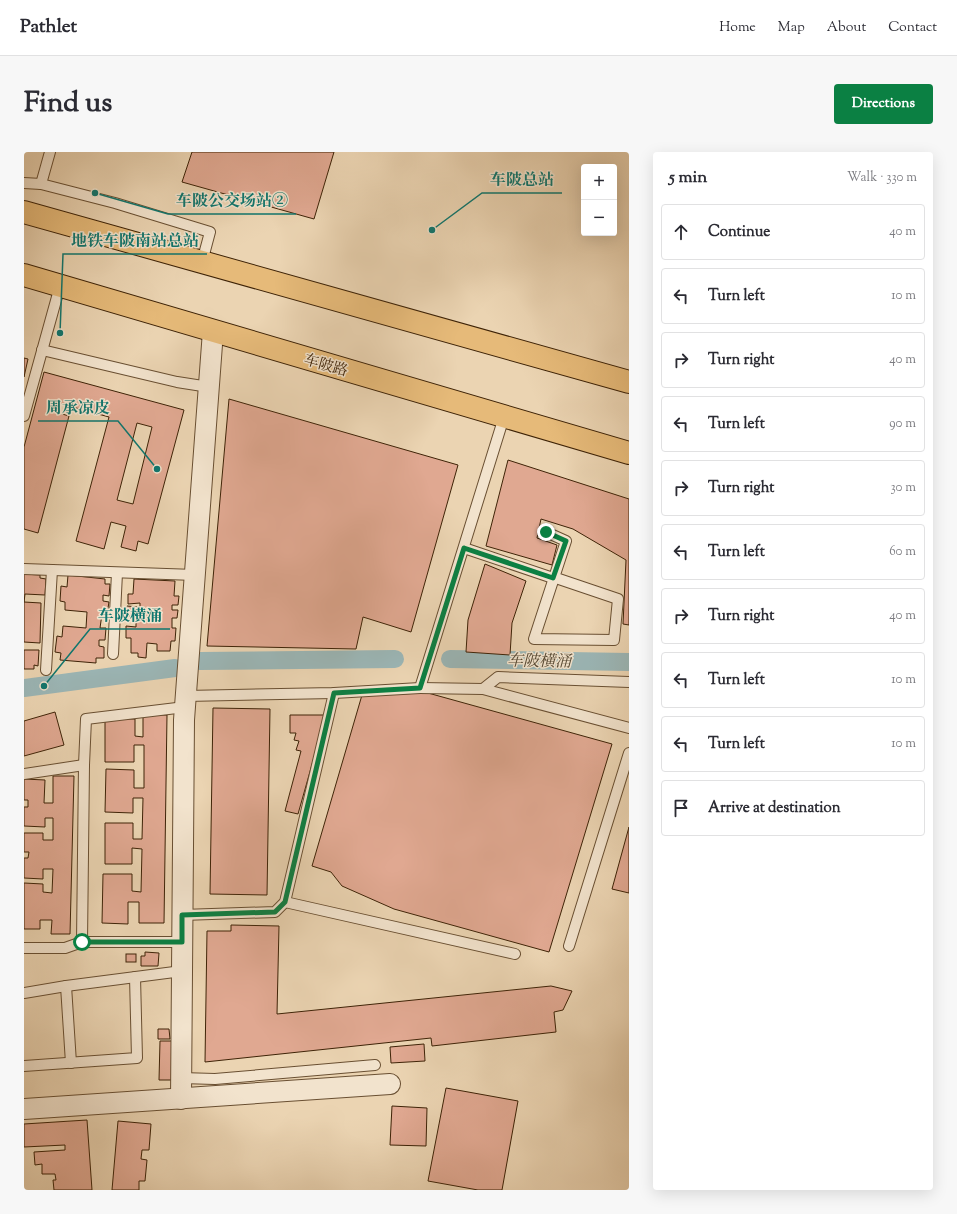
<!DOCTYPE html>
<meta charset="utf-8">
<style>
body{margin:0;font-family:"Sorts Mill Goudy","Noto Serif SC",serif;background:#f7f7f7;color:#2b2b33}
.controls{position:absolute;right:12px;top:12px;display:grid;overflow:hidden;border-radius:4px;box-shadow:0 4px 16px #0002}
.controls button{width:36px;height:36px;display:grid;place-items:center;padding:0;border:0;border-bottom:1px solid #e1e1e2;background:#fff;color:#2b2b33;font:20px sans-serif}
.stop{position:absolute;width:12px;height:12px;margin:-9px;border:3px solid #0b8043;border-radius:50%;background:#fff}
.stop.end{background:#0b8043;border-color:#fff;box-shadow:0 1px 4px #0008}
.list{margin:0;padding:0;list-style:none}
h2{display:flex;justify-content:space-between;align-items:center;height:52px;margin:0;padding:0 16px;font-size:17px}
h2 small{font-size:13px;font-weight:400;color:#7c7c81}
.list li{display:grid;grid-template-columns:26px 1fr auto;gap:12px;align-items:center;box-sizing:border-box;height:56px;margin:0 8px 8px;padding:0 8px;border:1px solid #e1e1e2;border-radius:4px}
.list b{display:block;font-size:15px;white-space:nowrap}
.list em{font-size:13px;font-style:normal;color:#7c7c81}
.icon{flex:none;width:22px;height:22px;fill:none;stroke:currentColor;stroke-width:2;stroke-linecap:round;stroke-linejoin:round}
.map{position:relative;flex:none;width:605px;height:1038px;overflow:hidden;border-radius:4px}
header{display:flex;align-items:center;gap:24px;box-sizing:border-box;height:56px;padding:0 20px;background:#fff;border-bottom:1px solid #e1e1e2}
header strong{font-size:19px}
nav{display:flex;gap:22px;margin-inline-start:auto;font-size:14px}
.intro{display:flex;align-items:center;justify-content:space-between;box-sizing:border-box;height:96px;padding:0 24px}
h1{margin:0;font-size:28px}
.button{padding:10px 18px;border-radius:4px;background:#0b8043;color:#fff;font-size:14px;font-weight:700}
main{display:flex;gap:24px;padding:0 24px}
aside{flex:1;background:#fff;border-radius:4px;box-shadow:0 4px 16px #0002}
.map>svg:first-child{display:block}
</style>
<header>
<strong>Pathlet</strong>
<nav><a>Home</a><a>Map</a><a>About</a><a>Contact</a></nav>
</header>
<div class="intro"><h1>Find us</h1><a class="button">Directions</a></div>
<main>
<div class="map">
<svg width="605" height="1038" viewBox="0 0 605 1038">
<rect width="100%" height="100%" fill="#ebd4b2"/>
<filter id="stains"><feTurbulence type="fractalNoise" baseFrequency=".005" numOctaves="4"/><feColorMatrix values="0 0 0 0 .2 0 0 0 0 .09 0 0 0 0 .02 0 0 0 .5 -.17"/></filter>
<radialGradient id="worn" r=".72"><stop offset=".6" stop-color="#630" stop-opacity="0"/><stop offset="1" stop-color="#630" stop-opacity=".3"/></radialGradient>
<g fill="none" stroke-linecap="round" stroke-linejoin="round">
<!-- canal -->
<g stroke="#9bb6b6" stroke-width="18">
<path d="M426,507L605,510"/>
<path d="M176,509L371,507"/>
<path d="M0,536L151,516"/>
</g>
</g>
<!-- building -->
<g fill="#e0a891" stroke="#3e2307" fill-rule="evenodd">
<path d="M168,0H310L290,67L158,30Z"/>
<path d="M0,206L4,207L0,225Z"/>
<path d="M20,220L160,258L124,392L114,389L112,399L97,395L102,374L87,370L80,397L52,389L85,265L30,250L28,259L45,264L14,381L0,377V295ZM113,271L128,275L109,352L93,348Z"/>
<path d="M205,247L434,313L387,480L339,465L332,497L183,494Z"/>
<path d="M484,308L605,347V473L599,472L602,408L549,377L517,367L513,386L533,393L528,413L462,394Z"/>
<path d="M461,412L502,429L488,471L486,503L442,500L444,468Z"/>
<path d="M0,422L16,423V426L22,427L21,443L1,442L0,450L17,451L16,491L0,490Z"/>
<path d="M44,423L81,427V432H86L85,444L79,443V449L85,450L83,462H78L76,476H82L81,488H75V494L80,495V506H72V511L36,508L37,501L31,500L33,484L38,485L39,474L62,476L63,460L41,458V450L36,449L37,434L43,435Z"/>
<path d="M110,427L151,429L150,444H155L154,453H148V458H154L153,466H148V476H152L151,489H147L146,499H133V492L123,491L122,506L114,505V501H107V486H102V474L112,475V468H107L108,464H103V454L116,455V451L104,452V442H109Z"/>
<path d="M0,498H15L14,514L10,513V517H0Z"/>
<path d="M404,541L588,592L525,800L370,757L318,734L307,720L288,714L338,543Z"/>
<path d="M189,556L246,557L243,743L186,742Z"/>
<path d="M31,560L40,593L0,604V569Z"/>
<path d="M119,562L143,563L140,771H115V750H104V772L78,771L79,722H108V739L117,740L118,697L108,696V712H81V671H109V687H118L119,646H109V661L81,660L82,617L110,618V636H120V593H110V610H81V566L111,567V584L119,585Z"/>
<path d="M266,563H302L274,662L261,659L277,599L272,598L275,589L270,588L272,581H266Z"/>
<path d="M29,624H50L46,782H27L28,768H16V777H0V731L19,732V740L28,741L29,717H19V727L0,726V706H4L5,700H0V681H19V688H29V666H21V675L0,674V655H4V648H0V627L21,628L20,651H29Z"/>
<path d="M605,675V741L588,737Z"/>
<path d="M207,773L255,774L253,862L527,834L548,839L539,858L530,860L532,880L408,894L407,886L181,910L183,779H207Z"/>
<path d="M121,800L135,801L134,814H117V804H121Z"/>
<rect x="102" y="802" width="10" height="8"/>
<path d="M134,877H145L146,887H134Z"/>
<path d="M136,889H150L149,928H135Z"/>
<path d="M400,892L401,909L367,911L366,895Z"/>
<path d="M422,936L494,949L478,1038H454L404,1029Z"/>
<path d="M368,954L403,956L402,994L366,993Z"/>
<path d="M63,968L68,1038H30L29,1028H32L31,1022H18V1012L11,1013L10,1000L41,998V993L0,995V972Z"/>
<path d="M94,969L127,972L125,998H118L117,1007L123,1008L121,1029H115V1038H88Z"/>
</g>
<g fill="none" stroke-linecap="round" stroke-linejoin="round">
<!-- service casing -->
<g stroke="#694f32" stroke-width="12">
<g id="service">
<path d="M0,31L17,32L91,51L186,80L178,110"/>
<path d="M17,32L26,0"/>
<path d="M18,198L153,230L185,235"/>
<path d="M0,264L36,134"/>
<path d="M440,396L526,425H529L594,447L590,488L510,487L542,389L522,380"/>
<path d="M0,417L171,423"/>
<path d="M89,502L93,421"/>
<path d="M22,518L28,418"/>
<path d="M396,536L459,537L605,576"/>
<path d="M459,537L474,525L605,530"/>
<path d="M162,544L310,541L396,536L480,265"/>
<path d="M0,622L60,613"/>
<path d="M261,750L491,802"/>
<path d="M158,763L251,760L261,750L310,541"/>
<path d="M58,790L60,613L62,567L161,555"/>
<path d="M545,794L605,601"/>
<path d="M0,796H41L58,790H158"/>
<path d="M42,834L47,911"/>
<path d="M0,841L42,834L158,819"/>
<path d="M0,914L113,906L111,825"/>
<path d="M157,926L191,927L351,913"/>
</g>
</g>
<!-- minor casing -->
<g stroke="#694f32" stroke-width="22">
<g id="minor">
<path d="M157,947L160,568L189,179"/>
<path d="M0,957L366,932"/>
</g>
</g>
<!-- primary casing -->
<g stroke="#3e2307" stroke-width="24">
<g id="primary">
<path d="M0,60L605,230"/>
<path d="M0,123L605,301"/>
</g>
</g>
<!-- service -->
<use href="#service" stroke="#f2e3cd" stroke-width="10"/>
<!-- minor -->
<use href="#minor" stroke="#f2e3cd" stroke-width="20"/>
<!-- primary -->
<use href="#primary" stroke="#e6ba79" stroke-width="22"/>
</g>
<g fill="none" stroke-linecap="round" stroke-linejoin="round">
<!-- route -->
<path stroke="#0b8043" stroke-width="5" d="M58,790H158V763L251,760L261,750L310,541L396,536L440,396L529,426L542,389L522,380"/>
</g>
<g text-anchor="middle" stroke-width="3" stroke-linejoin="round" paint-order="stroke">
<!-- street labels -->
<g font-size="15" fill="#3e2307" stroke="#f2e3cd">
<text transform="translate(302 213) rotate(16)" y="5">车陂路</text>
</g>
<!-- water labels -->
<g font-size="16" font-style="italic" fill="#554833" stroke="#f2e3cd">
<text transform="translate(515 508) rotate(1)" y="6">车陂横涌</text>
</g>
</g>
<!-- callouts -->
<path fill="none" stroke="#0f766e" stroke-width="1.5" d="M408 78L458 41H538M71 41L144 62H272M36 181L39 102H183M133 317L94 269H14M20 534L66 477H146"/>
<g fill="#0f766e" stroke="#f2e3cd" stroke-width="1.5">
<circle cx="408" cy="78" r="4"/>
<circle cx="71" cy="41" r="4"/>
<circle cx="36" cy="181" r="4"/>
<circle cx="133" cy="317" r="4"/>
<circle cx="20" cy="534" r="4"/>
</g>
<g font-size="16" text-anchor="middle" font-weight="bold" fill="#0f766e" stroke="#f2e3cd" stroke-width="3" stroke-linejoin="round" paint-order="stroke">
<text x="498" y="33">车陂总站</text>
<text x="208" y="54">车陂公交场站②</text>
<text x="111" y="94">地铁车陂南站总站</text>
<text x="54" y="261">周承凉皮</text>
<text x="106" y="469">车陂横涌</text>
</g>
<rect width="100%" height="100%" filter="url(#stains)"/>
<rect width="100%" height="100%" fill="url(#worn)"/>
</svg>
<div class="controls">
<button>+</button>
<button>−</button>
</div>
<div class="stop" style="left:58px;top:790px"></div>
<div class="stop end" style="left:522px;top:380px"></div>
</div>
<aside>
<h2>5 min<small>Walk · 330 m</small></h2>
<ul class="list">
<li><svg class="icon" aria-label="ahead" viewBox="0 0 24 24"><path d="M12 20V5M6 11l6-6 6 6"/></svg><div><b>Continue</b></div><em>40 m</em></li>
<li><svg class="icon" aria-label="left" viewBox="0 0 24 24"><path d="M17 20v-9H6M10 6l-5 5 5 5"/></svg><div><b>Turn left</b></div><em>10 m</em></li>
<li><svg class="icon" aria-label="right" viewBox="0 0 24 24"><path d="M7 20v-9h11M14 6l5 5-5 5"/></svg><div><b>Turn right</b></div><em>40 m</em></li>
<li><svg class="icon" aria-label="left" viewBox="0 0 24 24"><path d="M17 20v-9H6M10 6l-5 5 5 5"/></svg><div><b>Turn left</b></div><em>90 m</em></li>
<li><svg class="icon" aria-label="right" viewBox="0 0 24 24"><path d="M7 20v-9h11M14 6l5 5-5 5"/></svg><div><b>Turn right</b></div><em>30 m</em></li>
<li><svg class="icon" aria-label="left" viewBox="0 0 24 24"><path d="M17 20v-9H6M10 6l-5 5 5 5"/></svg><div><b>Turn left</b></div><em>60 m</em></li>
<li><svg class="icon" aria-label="right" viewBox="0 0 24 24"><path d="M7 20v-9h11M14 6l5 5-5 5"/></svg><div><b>Turn right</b></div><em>40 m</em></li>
<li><svg class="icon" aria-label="left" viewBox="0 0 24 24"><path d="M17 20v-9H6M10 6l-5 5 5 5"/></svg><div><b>Turn left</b></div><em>10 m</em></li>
<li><svg class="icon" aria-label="left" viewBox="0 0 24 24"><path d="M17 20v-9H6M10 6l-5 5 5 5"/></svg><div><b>Turn left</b></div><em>10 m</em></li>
<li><svg class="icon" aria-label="arrive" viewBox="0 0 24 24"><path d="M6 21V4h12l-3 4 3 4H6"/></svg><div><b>Arrive at destination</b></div></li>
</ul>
</aside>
</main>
